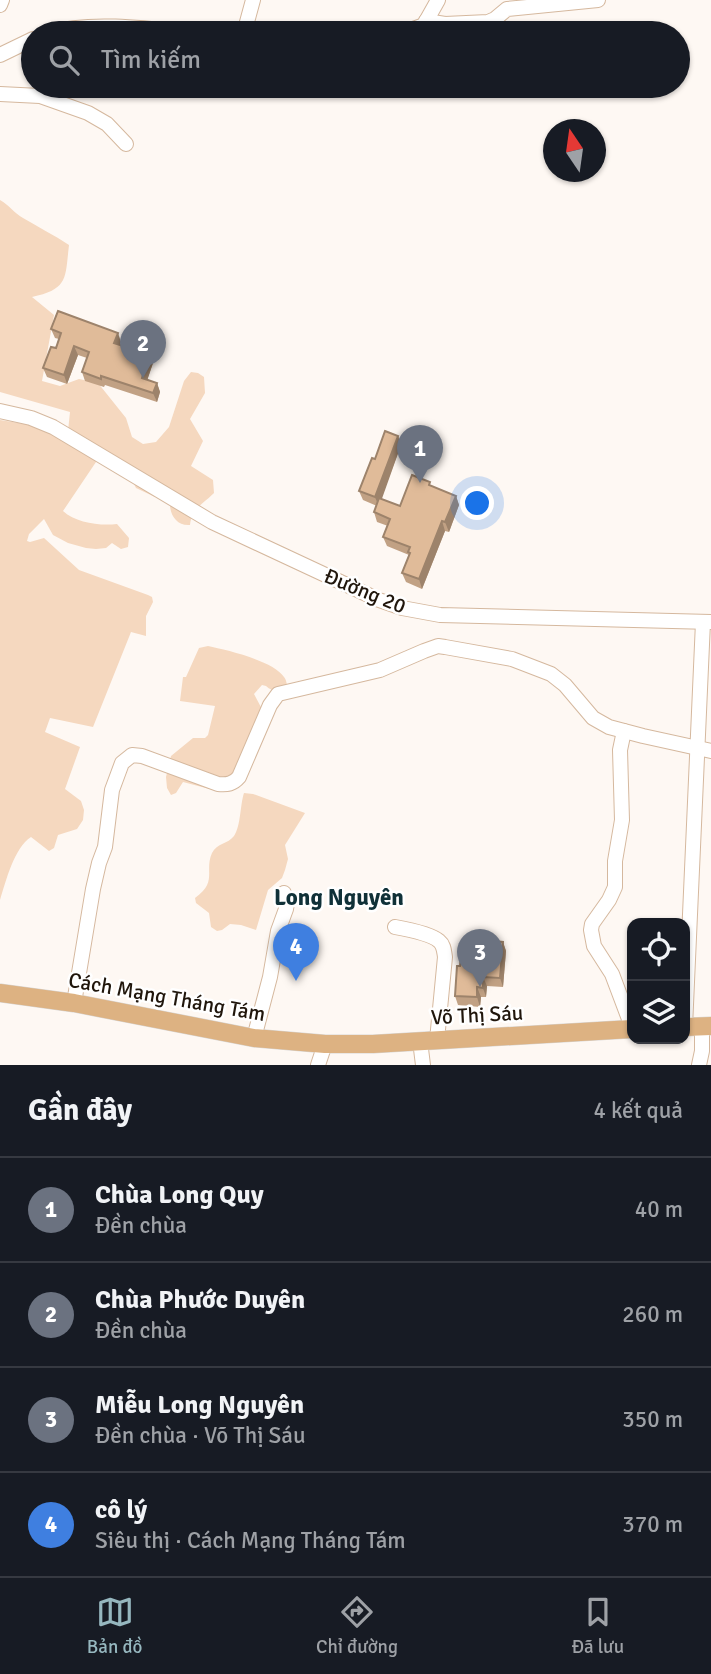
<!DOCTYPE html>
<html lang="vi">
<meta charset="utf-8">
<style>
body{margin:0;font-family:Signika,sans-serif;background:#20242c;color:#f1f3f6}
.controls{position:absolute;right:21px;bottom:21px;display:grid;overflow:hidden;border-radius:14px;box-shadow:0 2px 5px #0004}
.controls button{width:63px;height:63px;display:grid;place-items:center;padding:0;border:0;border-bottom:2px solid #363941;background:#171b24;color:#f1f3f6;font:35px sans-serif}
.compass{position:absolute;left:543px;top:119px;width:63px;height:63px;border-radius:50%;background:#171b24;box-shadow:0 2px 5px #0004;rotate:347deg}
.you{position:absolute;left:478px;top:504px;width:24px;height:24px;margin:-18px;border:5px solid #fff;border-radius:50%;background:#1a73e8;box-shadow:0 0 0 10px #1a73e833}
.badge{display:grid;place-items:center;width:46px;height:46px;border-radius:50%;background:#96b7bf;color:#fff;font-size:23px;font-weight:700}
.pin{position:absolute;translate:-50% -58px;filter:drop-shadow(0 2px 4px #0008)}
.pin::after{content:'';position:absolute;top:37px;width:24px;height:21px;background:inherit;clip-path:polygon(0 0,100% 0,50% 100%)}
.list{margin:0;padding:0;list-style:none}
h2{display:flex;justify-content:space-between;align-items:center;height:91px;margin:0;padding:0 28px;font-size:30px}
h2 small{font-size:23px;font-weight:400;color:#9ea1a6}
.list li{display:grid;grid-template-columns:46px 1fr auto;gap:21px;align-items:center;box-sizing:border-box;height:105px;padding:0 28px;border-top:2px solid #363941}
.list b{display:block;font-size:26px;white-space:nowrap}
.list p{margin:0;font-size:23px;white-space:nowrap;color:#9ea1a6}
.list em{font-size:23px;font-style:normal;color:#9ea1a6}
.icon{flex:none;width:38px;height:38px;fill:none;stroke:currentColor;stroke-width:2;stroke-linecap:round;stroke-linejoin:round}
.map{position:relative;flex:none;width:711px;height:1065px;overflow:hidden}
.search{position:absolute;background:#171b24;box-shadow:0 2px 5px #0004;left:21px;right:21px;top:21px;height:77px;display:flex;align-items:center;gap:18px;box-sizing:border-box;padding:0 24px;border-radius:38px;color:#9ea1a6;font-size:26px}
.sheet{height:511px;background:#171b24}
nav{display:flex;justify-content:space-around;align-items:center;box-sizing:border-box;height:98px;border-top:2px solid #363941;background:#171b24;font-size:19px;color:#9ea1a6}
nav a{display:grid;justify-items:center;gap:4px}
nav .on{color:#96b7bf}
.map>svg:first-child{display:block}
</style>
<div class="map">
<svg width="711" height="1065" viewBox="0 0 711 1065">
<rect width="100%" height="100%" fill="#fef8f3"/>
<!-- green -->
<g fill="#f5d8bf">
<path d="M0,200C9,205 14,213 23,218C38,227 54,235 69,245C65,278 69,289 32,297L54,315L42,381L60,386L79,379L98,383L126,418L132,437L143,444L156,442L169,427L184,381L191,372L198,373L204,377L205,393L190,419L203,441L191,466L213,480L214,493C202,505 192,508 190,525C178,526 171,517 170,506L174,502L172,489L168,488L155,497L136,488L132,480L107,461L96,462L63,511C76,523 100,526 117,524L129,538L128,547L121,549L112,543L106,548L96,549L86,548L68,543L53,535L44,519L29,534L27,541L30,542L44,538L79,570L148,595L152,597L153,602L146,616V636L131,632L93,727L50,718L45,732L80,747L65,789L81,801L84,810L83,820L77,829L58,835L54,848L49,851L31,837C14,848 6,881 0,900V420L68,431L70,412L0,392Z"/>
<path d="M208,646C227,650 274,661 284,677C286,679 287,684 287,687C278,691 274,693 266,686L262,685L254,694L263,711L233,791L221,792L183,782L176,793L171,795L167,788L166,777L171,756L193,738H205L208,735L215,706L180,701L183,677H186L199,648Z"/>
<path d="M244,793L253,794L305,813L285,845L288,859L285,870L282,878L268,890L256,930L241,925L230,924L222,930L217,931L211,927L209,913L196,903L195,898C218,882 204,871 212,853C217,843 228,844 234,836C241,826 240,805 244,793Z"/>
</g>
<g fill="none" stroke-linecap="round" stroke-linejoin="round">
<!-- minor casing -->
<g stroke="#d5b89e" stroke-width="16">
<g id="minor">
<path d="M0,5L2,0"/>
<path d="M426,21L445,24L488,22L495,19L507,9L598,0"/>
<path d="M48,33C90,21 145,28 188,33"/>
<path d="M244,33L253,0"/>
<path d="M343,33L413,29L424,25L438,0"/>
<path d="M0,55L33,39"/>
<path d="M0,94L40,96L88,113L107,124L126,144"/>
<path d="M0,411L31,418L53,427L212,522L379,600L402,608L440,615L711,622"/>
<path d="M624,731L620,750L622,820L615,861V887L609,900L592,924L591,930L594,946L612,974L632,1027"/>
<path d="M395,927C406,929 431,934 439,941C444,945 444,951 445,957L437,1040"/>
<path d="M74,1003L93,889L99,863L105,847L112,790L122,763L132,755L142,756L218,784C227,785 233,784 239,777L270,705L278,694L380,670L424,651L438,646L445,647L512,659L551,674L565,685L593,718L609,727L643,736L711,751"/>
<path d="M685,1027L703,622"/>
<path d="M254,1038L270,977L278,931L286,909L287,903L284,893"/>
<path d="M420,1041L423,1065"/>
<path d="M318,1065L325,1044"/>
<path d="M699,1065L702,1051V1026"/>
</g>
</g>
<!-- major casing -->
<g stroke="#d7d5d3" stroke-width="19">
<g id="major">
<path d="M0,993L74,1003L254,1038L325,1044H373L632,1029"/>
<path d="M685,1027L711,1026"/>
</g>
</g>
<!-- minor -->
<use href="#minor" stroke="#fff" stroke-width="14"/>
<!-- major -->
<use href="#major" stroke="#ddb282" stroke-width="18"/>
</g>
<!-- wall -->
<g fill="#c1a184">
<path d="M51,329L121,342L120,345L149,354L153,363L147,380L157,383L160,392L157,402L105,385L104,387L85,381L82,372L87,358L78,355L67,384L47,377L43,368L56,348L59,339L55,338Z"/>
<path d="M398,436L401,445L381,499L400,506L432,486L456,496L459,505L449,532L445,531L422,589L406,582L402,573L409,555L387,546L383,537L388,526L377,522L374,512L377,506L363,500L359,491L375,459Z"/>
<path d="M503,942L506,951L503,987L487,986L486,997H481L480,1007L458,1005L455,996L460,966L482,948Z"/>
</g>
<!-- shaded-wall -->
<g fill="#9d836b">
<path d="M118,333L121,342L117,352L114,343Z"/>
<path d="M74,346L78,355L67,384L64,375Z"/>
<path d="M149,354L153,363L145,387L142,378Z"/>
<path d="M157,383L160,392L157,402L153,393Z"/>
<path d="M398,436L401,445L379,507L375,497Z"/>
<path d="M456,496L459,505L449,532L445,522Z"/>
<path d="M442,521L445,531L422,589L419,579Z"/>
<path d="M503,942L506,951L503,987L500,978Z"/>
<path d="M483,977L487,986L486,997L483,988Z"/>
<path d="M477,987L481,997L480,1007L477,997Z"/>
</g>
<!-- building -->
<g fill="#e0bb99" stroke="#9d836b" stroke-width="2">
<path d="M58,311L118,333L114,343L149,354L142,378L157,383L153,393L101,376V379L82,372L89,352L74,346L64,375L43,368L51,347L56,348L61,333L51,329Z"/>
<path d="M385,431L398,436L375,497L359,491L372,458L375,459Z"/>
<path d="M412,475L430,482L429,485L456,496L445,522L442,521L419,579L402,573L410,553L408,552L410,547L383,537L390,519L374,512L379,498L400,506Z"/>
<path d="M482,940L503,942L500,978L483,977V988L477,987V997L455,996L457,966H460L462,947L482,948Z"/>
</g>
<g text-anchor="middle" stroke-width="5" stroke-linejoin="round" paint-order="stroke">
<!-- street labels -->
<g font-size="21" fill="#20160c" stroke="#fff">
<text transform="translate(365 591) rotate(22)" y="7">Đường 20</text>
<text transform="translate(167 997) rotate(10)" y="7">Cách Mạng Tháng Tám</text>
<text transform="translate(477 1015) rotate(-3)" y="7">Võ Thị Sáu</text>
</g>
<!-- neighbourhood labels -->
<g font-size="23" font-weight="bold" fill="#103138" stroke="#fff">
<text x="339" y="905">Long Nguyên</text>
</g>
</g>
</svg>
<div class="controls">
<button><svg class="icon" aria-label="locate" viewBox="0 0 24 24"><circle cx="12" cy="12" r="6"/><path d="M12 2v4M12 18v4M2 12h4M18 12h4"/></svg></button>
<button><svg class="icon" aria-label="layers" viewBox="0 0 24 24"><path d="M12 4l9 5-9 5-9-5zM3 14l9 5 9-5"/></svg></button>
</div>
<svg class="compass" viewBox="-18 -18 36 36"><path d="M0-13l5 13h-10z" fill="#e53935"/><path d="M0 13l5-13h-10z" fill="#9ea1a6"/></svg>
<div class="you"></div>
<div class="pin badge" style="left:420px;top:483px;background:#6b7280">1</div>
<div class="pin badge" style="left:143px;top:378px;background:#6b7280">2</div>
<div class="pin badge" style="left:480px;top:987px;background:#6b7280">3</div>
<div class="pin badge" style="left:296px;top:981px;background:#3f7fe0">4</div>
<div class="search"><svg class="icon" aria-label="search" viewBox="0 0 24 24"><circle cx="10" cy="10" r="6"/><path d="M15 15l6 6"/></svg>Tìm kiếm</div>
</div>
<section class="sheet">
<h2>Gần đây<small>4 kết quả</small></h2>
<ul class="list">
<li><span class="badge" style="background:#6b7280">1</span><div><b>Chùa Long Quy</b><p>Đền chùa</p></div><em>40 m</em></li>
<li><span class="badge" style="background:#6b7280">2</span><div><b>Chùa Phước Duyên</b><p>Đền chùa</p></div><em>260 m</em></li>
<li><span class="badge" style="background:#6b7280">3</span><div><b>Miễu Long Nguyên</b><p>Đền chùa · Võ Thị Sáu</p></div><em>350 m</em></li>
<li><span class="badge" style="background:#3f7fe0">4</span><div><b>cô lý</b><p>Siêu thị · Cách Mạng Tháng Tám</p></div><em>370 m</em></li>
</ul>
</section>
<nav>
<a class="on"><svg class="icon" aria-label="map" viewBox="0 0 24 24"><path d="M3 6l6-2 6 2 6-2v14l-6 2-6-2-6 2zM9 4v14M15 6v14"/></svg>Bản đồ</a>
<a><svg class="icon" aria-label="directions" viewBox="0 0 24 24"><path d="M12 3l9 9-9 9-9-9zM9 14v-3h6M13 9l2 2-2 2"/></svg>Chỉ đường</a>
<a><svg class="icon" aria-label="saved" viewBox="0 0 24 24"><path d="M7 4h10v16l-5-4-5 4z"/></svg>Đã lưu</a>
</nav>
